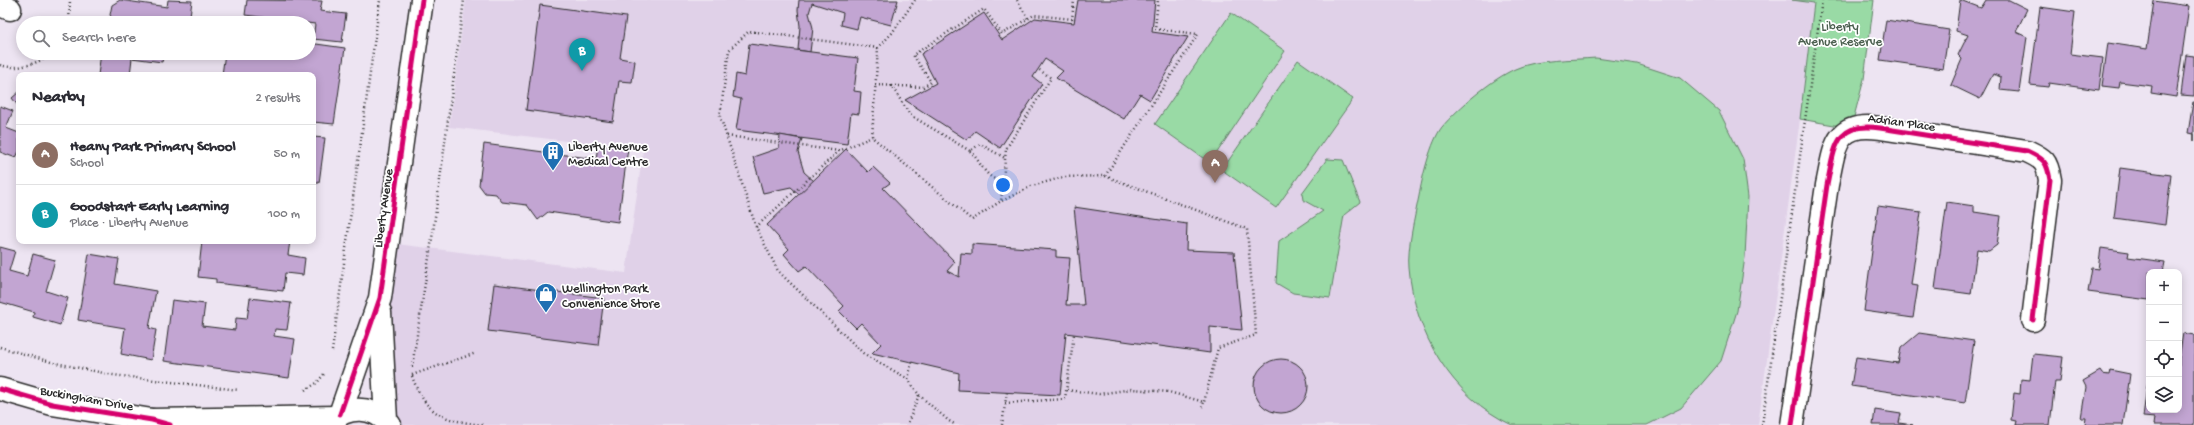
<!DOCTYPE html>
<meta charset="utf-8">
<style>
body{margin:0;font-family:"Gochi Hand",sans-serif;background:#f2f2f3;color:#2b2b33}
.controls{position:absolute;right:12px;bottom:12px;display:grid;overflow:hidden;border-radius:8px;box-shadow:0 2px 10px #0003}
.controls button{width:36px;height:36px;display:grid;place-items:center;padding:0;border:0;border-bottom:1px solid #e1e1e2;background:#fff;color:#2b2b33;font:20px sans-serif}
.you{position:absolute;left:1003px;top:185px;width:14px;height:14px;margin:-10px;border:3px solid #fff;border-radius:50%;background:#1a73e8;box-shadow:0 0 0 6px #1a73e833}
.badge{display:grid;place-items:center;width:26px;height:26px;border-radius:50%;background:#0b8043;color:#fff;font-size:13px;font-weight:700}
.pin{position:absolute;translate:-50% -33px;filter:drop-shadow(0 1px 2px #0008)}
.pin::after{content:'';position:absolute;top:21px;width:14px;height:12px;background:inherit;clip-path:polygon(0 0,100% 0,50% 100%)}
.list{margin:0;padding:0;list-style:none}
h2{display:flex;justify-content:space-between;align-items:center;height:52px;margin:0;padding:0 16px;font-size:17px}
h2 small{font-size:13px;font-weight:400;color:#7c7c81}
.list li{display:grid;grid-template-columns:26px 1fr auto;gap:12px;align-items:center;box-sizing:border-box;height:60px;padding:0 16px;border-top:1px solid #e1e1e2}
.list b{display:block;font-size:15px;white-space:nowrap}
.list p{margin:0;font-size:13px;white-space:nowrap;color:#7c7c81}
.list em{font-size:13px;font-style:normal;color:#7c7c81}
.icon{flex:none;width:22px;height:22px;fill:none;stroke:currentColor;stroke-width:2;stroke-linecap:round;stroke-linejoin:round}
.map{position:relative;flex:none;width:2194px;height:425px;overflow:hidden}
.search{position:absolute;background:#fff;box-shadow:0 2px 10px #0003;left:16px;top:16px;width:300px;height:44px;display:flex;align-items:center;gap:10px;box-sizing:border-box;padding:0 14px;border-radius:22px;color:#7c7c81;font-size:15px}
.panel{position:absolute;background:#fff;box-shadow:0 2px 10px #0003;left:16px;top:72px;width:300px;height:172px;border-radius:8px}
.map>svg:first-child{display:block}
</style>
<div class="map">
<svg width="2194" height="425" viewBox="0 0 2194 425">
<rect width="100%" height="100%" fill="#ede4f2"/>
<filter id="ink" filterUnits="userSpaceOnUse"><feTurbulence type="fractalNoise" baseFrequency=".025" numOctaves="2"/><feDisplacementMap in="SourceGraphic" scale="8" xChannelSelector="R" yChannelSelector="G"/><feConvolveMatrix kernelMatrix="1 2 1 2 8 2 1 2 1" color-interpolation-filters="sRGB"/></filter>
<g filter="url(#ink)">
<!-- built -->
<path fill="#e0d1e8" d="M466,0H1793L1814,3L1800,119L1758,425H390L382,372L389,243L626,273L643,150L449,127Z"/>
<!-- green -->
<g fill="#99daa5" stroke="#628268">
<path d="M1792,0H1874L1864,79L1851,128L1800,119L1814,3Z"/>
<path d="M1231,13L1285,51L1210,163L1155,124Z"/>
<path d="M1596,58L1637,64L1680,78L1719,111L1743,159L1748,197L1745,257L1737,311L1721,361L1681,408L1647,425H1512C1452,397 1414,333 1409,268C1407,248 1415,216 1419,196C1422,178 1431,141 1442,127C1458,108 1492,79 1515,69C1536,59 1573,60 1596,58Z"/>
<path d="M1298,60L1353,99L1276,208L1222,170Z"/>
<path d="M1327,159L1343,160L1360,202L1344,215L1330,298L1293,293L1276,283L1279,241L1323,211L1303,200L1302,193Z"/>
</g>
<!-- building -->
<g fill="#c2a5d2" stroke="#2b2b2b">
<path d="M120,0L167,7L168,0L192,1L189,23H113V19L110,15L112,5Z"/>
<path d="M247,0L322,1L320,11L346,14L342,42L313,39L315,24L245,15Z"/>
<path d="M799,0H898L891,25L860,17L857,29L841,25L843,13L812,3L809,13L813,28L810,52L798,50L800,26L798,10Z"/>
<path d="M1078,0H1155L1152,32L1188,37L1150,100L1140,94L1124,119L1056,78L1063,71L1045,59L1033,77L1042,84L1000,148L975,131L967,140L905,100L936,83L921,54L984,13L1002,40L1035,18L1074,23Z"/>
<path d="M1960,0L1981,8L1986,0H2009L2027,9L2016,32L2027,37L2019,92L2000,90L2001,77L1993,74L1980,99L1951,85L1962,59L1958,55L1968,35L1956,31Z"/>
<path d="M2154,1L2189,6L2176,97L2151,93L2152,86L2120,82L2119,88L2102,86L2108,43L2147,49Z"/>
<path d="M540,5L626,17L620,58L635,61L632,82L619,81L613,122L526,110Z"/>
<path d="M2040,7L2075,12L2070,54L2103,58L2099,90L2049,83L2048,87L2030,85Z"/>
<path d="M1886,20L1949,30L1943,69L1880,60Z"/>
<path d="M309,43L345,48L334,124L313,122V75H222L225,53H309Z"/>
<path d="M749,44L858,58L854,91L861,92L859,114L851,113L847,144L736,130L741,99L733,97L736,74L745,76Z"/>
<path d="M101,53H164L162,62L132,58L130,75H98Z"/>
<path d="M2186,55L2194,56V96L2181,95Z"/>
<path d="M19,92V107L12,98Z"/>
<path d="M2193,102H2194V141V134L2188,133Z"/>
<path d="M0,106L13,111L6,128L19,133V151L16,158L0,152Z"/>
<path d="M780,135L802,139L798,152L804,172L814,181L800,195L791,187L763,193L753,157L779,148Z"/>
<path d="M313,137L325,138L319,183H313Z"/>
<path d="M484,144L596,159L598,145L628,148L618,222L548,212L538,220L527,205L502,202L496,194L485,193L479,185Z"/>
<path d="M846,149L868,172L873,167L890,183L883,188L955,262L947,271L959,277L961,253L972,254V244L1056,250V257L1070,258L1066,305H1084L1074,207L1187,224L1186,250L1234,252L1242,330L1210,327V353L1066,333L1060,395L958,390L959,373L872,353L881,344L861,323L856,328L839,311L844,306L806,266L799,271L784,254L789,249L767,225Z"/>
<path d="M2120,168L2171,175L2165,225L2114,218Z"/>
<path d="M1947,202L1974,206V212L2001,216L1997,245L1989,251L1977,249L1971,294L1935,289Z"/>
<path d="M1878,206L1921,212L1911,285L1918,286L1913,318L1864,311Z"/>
<path d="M202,241H290L288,255L305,258L303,275L285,273L283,291L216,283V279L198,277Z"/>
<path d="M0,247L15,251L9,271L27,276L33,254L55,260L46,291L68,298L60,325L33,317L34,312L0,302Z"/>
<path d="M2101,248L2129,252L2128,257L2165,262L2163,272H2149V300L2088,292L2092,268L2098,269Z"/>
<path d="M89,254L119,259L115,284L156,291L149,328L156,330L151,360L121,354L125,328L78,320Z"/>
<path d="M494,284L604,298L598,345L488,331Z"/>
<path d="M250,298L291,303L287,330L275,329L274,336L295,339L289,378L164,361L172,300L205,304L202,326L235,330L236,318L247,319Z"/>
<path d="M1919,333L1974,341L1965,403L1851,386L1856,357L1898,363L1901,348Z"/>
<path d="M2183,333L2194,335V425H2154L2155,418L2143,417L2149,371V410H2179V359Z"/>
<path d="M2033,354L2063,357L2060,381H2055L2050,425H2016L2017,421L2011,420L2014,393L2020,394L2021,379L2030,380Z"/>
<circle cx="1281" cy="386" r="27"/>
<path d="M2110,370L2130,374L2123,425H2085L2086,418H2081L2086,387L2083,381L2100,371L2102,374L2109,375Z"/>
<path d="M1875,410L1901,414L1899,423L1913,425H1873Z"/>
</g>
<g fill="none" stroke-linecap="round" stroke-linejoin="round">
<!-- minor casing -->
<g stroke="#2b2b2b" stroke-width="25">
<g id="minor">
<path d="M0,5L10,9"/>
<path d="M380,312L386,420"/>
<path d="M0,389L52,404L152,420L167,424"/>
<path d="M340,414L380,298L422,0"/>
<path d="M152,420L337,417"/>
<path d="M331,421C349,405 374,406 390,425"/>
<path d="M1792,425L1827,185C1835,148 1834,121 1880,128L2027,151C2044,159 2047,161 2050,180L2033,320"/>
</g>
</g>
<!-- path -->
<g stroke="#2b2b2b" stroke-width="2.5" stroke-dasharray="1 3" stroke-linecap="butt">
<path d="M915,0L892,33L878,48L872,137L972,220L1001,201L1006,149L1051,78L1038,69"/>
<path d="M1017,0L1028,19"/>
<path d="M69,23L70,0"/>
<path d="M878,48L749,31L729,50L720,116L756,227L778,271L863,353L908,379L919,395L907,425"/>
<path d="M0,65C19,71 38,63 54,53"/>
<path d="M875,85L923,87L931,82L913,55L984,9L1002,34L1034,15L1072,19L1074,0"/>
<path d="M891,85L910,115L970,151L980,144L1005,158"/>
<path d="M727,136L839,151"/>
<path d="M970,151C981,161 985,180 1003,181"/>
<path d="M1105,176L1198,34L1155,29L1158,0"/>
<path d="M1002,201L1032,186L1064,177L1105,176L1247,229L1256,335L1218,348L1204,402"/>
<path d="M756,227L839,151L872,137"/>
<path d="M0,347L51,362L113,375L239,390"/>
<path d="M332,351L380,0"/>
<path d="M412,367L433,232L464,0"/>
<path d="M412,375L476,353"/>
<path d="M412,376C426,416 444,420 483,425"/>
<path d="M908,379L912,362"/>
<path d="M305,390L317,383L324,374"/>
<path d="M1067,390L1099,394L1132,389L1169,392L1204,402L1202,407"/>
<path d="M919,395L949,421L956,425"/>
<path d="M1005,403L1065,399L1074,334"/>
<path d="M1002,425L1007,392"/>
<path d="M1762,425L1822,0"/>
</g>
<!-- minor -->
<use href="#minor" stroke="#fff" stroke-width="22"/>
<!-- cycleway casing -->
<g stroke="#fff" stroke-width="8">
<g id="cycleway">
<path d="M0,389L52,404L152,420L170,425"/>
<path d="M340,414L380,298L422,0"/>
<path d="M1792,425L1827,185C1835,148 1834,121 1880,128L2027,151C2044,159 2047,161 2050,180L2033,320"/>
</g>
</g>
<!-- cycleway -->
<use href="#cycleway" stroke="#d6006c" stroke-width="5"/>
</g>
</g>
<!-- icons -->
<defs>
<g id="building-pin" transform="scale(1.15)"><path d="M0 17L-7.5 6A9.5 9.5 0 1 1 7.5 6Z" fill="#1f6fb2" stroke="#fff"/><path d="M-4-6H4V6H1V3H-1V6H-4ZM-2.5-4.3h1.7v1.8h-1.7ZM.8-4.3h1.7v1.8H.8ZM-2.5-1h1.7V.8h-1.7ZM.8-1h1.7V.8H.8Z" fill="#fff"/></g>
<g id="shop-pin" transform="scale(1.15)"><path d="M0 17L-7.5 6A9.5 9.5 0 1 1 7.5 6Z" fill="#1f6fb2" stroke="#fff"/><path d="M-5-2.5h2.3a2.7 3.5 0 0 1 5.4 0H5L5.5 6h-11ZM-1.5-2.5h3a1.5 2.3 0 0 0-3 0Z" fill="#fff"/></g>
</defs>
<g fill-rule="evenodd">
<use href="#building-pin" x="553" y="152"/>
<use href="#shop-pin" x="546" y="294"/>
</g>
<g text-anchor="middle" stroke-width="3.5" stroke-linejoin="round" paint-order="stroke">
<!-- park labels -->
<g font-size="13" fill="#4c6050" stroke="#fff">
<text x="1840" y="30">Liberty<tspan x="1840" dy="15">Avenue Reserve</tspan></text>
</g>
<!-- street labels -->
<g font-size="13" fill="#2b2b2b" stroke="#fff">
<text transform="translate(1902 121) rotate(8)" y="5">Adrian Place</text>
<text transform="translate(382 208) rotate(-82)" y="5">Liberty Avenue</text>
<text transform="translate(87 397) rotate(10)" y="5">Buckingham Drive</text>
</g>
<!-- poi labels -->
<g font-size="13" fill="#2b2b2b" stroke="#fff" text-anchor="start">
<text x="568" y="150">Liberty Avenue<tspan x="568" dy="15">Medical Centre</tspan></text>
<text x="562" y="292">Wellington Park<tspan x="562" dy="15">Convenience Store</tspan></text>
</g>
</g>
</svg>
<div class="controls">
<button>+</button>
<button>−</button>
<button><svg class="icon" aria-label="locate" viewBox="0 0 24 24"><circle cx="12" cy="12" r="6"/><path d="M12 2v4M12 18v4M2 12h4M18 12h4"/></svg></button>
<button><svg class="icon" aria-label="layers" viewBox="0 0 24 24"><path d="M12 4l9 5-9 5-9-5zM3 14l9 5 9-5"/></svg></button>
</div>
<div class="you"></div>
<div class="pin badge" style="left:1215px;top:183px;background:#8d6e63">A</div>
<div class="pin badge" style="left:582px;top:71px;background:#0f9aa8">B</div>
<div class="search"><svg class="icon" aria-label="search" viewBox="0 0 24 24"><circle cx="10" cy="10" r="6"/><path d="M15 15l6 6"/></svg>Search here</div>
<section class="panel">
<h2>Nearby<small>2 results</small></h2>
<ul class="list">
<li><span class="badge" style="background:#8d6e63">A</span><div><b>Heany Park Primary School</b><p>School</p></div><em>50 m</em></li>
<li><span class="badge" style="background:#0f9aa8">B</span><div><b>Goodstart Early Learning</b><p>Place · Liberty Avenue</p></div><em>100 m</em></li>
</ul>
</section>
</div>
